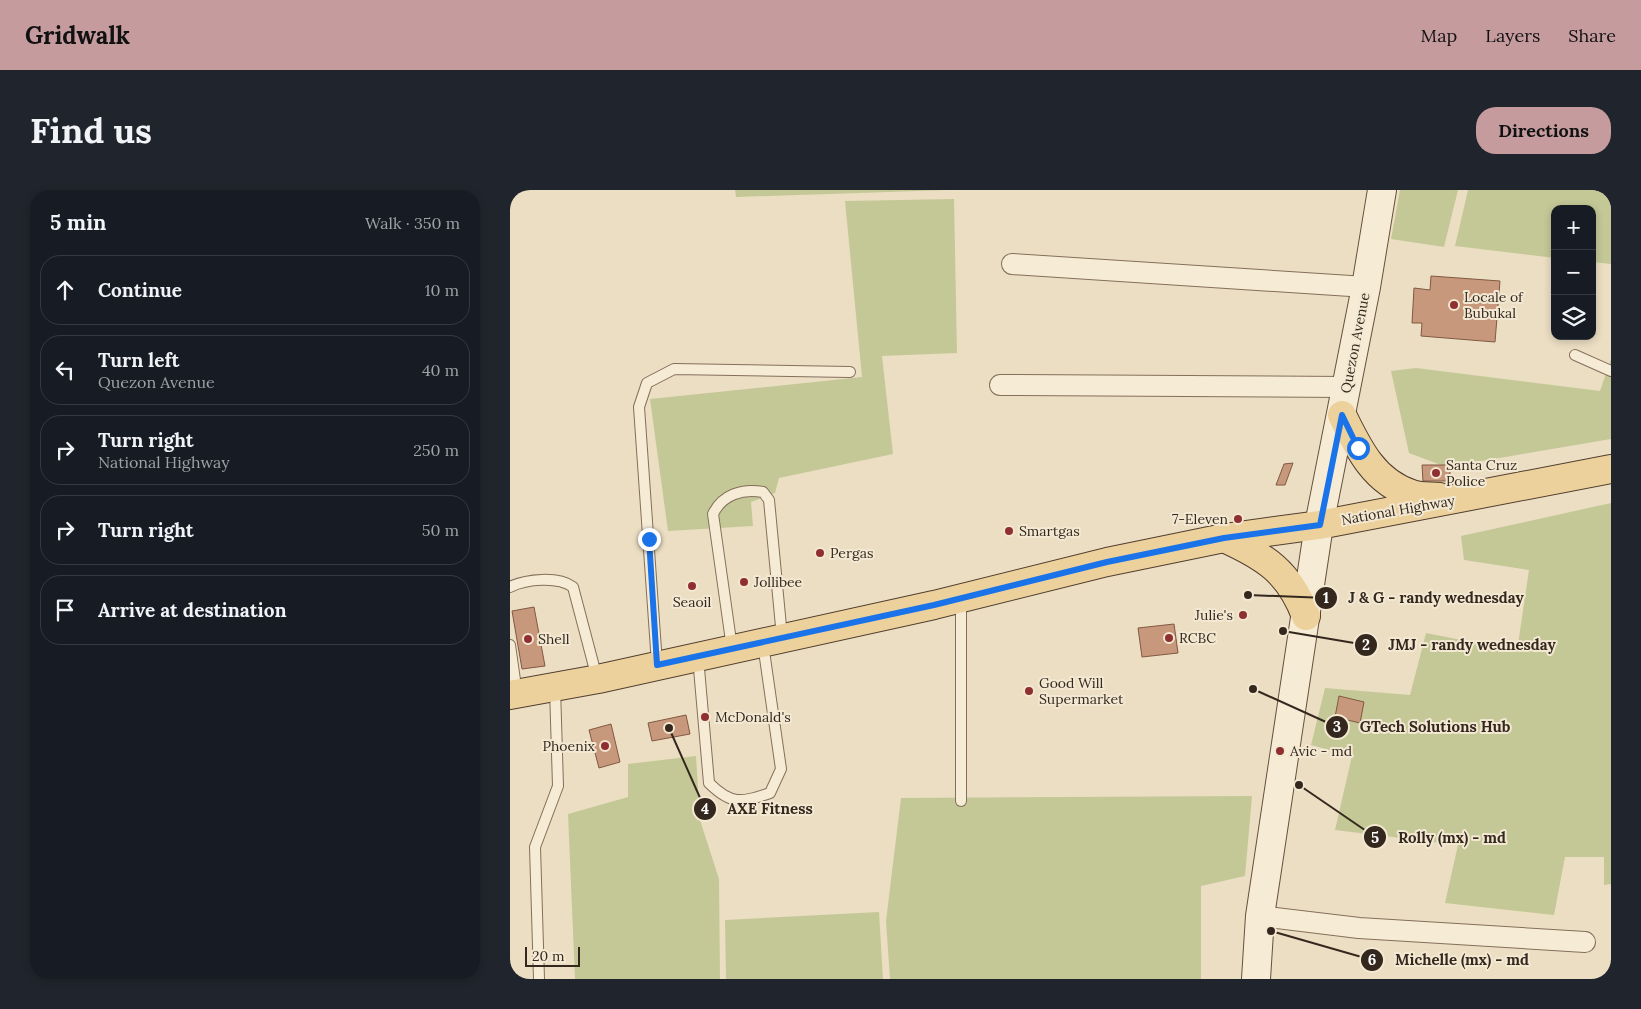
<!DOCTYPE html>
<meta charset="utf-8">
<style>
body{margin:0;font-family:Lora,serif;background:#20242c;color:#f1f3f6}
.controls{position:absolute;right:15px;top:15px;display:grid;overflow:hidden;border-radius:10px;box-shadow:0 2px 8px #0003}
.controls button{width:45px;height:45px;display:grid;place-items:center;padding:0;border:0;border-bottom:1px solid #363941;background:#171b24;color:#f1f3f6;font:25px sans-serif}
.scale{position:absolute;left:15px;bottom:12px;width:55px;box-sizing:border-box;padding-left:5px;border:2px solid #34281e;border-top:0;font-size:14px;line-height:18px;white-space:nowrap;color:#34281e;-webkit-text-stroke:4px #f3e8d2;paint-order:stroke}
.stop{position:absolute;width:15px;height:15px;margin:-11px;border:4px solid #1a73e8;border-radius:50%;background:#fff}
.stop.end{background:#1a73e8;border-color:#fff;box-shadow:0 1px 5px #0008}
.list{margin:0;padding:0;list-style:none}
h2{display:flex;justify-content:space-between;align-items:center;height:65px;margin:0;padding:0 20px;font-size:21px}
h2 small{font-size:16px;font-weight:400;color:#9ea1a6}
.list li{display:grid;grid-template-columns:32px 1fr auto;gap:15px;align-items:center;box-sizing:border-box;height:70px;margin:0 10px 10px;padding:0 10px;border:1px solid #363941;border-radius:20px}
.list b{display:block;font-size:19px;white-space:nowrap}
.list p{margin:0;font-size:16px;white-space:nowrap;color:#9ea1a6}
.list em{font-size:16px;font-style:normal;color:#9ea1a6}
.icon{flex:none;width:28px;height:28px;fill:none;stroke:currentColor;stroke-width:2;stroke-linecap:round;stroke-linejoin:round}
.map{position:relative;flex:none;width:1101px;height:789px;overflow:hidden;border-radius:20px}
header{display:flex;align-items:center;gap:30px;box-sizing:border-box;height:70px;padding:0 25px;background:#c59b9e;color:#111}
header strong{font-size:24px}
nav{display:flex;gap:28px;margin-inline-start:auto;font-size:18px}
.intro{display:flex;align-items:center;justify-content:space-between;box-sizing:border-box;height:120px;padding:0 30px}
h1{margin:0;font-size:35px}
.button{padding:12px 22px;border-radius:20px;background:#c59b9e;color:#111;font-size:18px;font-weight:700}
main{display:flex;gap:30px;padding:0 30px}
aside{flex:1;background:#171b24;border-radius:20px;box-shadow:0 2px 8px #0003}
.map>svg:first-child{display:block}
</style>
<header>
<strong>Gridwalk</strong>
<nav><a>Map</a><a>Layers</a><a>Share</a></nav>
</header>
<div class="intro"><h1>Find us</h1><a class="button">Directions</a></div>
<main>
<aside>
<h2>5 min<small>Walk · 350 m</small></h2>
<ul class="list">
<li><svg class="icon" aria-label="ahead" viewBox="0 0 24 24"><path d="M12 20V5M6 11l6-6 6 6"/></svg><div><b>Continue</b></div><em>10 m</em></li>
<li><svg class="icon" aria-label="left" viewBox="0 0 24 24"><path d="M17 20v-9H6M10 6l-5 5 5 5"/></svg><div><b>Turn left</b><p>Quezon Avenue</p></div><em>40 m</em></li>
<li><svg class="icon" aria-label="right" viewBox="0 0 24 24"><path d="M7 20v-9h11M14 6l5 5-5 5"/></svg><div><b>Turn right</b><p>National Highway</p></div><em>250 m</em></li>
<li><svg class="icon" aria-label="right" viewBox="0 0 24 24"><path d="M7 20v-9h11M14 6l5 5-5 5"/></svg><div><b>Turn right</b></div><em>50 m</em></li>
<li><svg class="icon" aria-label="arrive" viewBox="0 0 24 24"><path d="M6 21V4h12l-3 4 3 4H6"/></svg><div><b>Arrive at destination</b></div></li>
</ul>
</aside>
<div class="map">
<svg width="1101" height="789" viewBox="0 0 1101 789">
<rect width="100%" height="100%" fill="#ebdec3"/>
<!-- green -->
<g fill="#c4c897">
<path d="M225,0H438L226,7Z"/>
<path d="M890,0H948L934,57L881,49Z"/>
<path d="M958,0H1101V74L1082,72V19H1045V68L945,56Z"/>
<path d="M444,9L447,163L372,166L383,264L269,288L265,303L241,312L243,336L158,341L140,209L352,187L335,11Z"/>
<path d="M1101,169V249L936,277L899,263L881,181L906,178L1090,201Z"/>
<path d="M1101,313V694L1094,695V667H1055L1044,725L935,713L948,655L825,640L842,566L801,555L815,498L900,505L916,443L1007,461L1019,380L954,370L951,346Z"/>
<path d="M186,566L190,630L209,689L210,789H65L58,624L118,607V574Z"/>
<path d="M742,606L735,686L691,696V789H380L376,731L391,608Z"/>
<path d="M369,722L373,789H216L215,730Z"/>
</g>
<!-- building -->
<g fill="#c7987b" stroke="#815942">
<path d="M921,86L990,91L985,152L911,146L912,133H902L904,98L920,100Z"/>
<path d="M783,273L775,295H766L774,274Z"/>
<path d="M912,275H940V291H913Z"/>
<path d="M24,417L35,476L12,479L2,421Z"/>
<path d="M664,434L668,463L632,467L628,438Z"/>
<path d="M829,506L854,512L850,533L825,527Z"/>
<path d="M176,525L180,544L142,551L138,533Z"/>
<path d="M101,534L110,572L89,578L79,540Z"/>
</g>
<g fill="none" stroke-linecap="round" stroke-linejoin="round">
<!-- lane casing -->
<g stroke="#846f5b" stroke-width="12">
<g id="lane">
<path d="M1065,165L1101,181"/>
<path d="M0,397C16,389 48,386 63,397L87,488"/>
<path d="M451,409V611"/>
<path d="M0,455L7,504"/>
<path d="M222,458L203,324C212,305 232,298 253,302L259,310L272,447"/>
<path d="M188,467L199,593C222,616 232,612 260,603L271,579L253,454"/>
<path d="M147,474L129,217L137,193L164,179L340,182"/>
<path d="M29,789L25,657L48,596L45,498"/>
</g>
</g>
<!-- street casing -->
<g stroke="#846f5b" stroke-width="22">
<g id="street">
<path d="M502,74L856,97"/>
<path d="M490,195L837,197"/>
<path d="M750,726L849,738L1075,752"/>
</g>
</g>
<!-- secondary casing -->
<g stroke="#65513e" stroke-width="30">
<path id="secondary" d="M746,789L750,726L809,335L856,97L872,0"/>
</g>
<!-- primary casing -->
<g stroke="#523e2f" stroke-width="30">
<g id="primary">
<path d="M832,225C848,258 864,292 902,304C910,307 920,306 929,307"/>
<path d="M714,348C756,367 779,382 796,426"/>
<path d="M0,505L88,489L424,415L597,372L714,348L809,335L1101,279"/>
</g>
</g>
<!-- lane -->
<use href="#lane" stroke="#f6ebd5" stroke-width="10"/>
<!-- street -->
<use href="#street" stroke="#f6ebd5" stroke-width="20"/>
<!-- secondary -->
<use href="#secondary" stroke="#f6ebd5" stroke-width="28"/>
<!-- primary -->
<use href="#primary" stroke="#ecd19c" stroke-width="28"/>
</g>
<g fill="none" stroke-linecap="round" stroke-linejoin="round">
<!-- route -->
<path stroke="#1a73e8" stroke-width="6" d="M139,349L147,475L424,415L597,372L714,348L810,335L832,225L848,258"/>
</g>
<!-- markers -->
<g fill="#8f2f32" stroke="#f3e8d2" stroke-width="2">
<circle cx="944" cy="115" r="5"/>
<circle cx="926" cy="283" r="5"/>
<circle cx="728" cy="329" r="5"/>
<circle cx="499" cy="341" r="5"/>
<circle cx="310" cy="363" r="5"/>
<circle cx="234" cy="392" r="5"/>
<circle cx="182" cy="396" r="5"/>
<circle cx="733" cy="425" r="5"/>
<circle cx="659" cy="448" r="5"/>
<circle cx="18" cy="449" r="5"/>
<circle cx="519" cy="501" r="5"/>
<circle cx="195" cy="527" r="5"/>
<circle cx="95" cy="556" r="5"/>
<circle cx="770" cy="561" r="5"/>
</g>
<g text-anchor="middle" stroke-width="4" stroke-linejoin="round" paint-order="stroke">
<!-- poi labels -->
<g font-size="14" fill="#34281e" stroke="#f3e8d2" text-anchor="start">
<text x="954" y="112">Locale of<tspan x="954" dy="16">Bubukal</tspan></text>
<text x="936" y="280">Santa Cruz<tspan x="936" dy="16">Police</tspan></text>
<text x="718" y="334" text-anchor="end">7-Eleven</text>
<text x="509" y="346">Smartgas</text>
<text x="320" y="368">Pergas</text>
<text x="244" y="397">Jollibee</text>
<text x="182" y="417" text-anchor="middle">Seaoil</text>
<text x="723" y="430" text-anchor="end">Julie's</text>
<text x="669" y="453">RCBC</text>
<text x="28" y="454">Shell</text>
<text x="529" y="498">Good Will<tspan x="529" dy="16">Supermarket</tspan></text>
<text x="205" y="532">McDonald's</text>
<text x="85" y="561" text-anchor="end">Phoenix</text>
<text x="780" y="566">Avic - md</text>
</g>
<!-- street labels -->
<g font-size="14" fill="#34281e" stroke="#f3e8d2">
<text transform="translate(845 153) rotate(-79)" y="5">Quezon Avenue</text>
<text transform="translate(888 320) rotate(-10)" y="5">National Highway</text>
</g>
</g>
<!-- callouts -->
<path fill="none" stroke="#34281e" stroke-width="2" d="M738 405L816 408M773 441L856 455M743 499L827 537M159 538L195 619M789 595L865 647M761 741L862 770"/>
<g fill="#34281e" stroke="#f3e8d2" stroke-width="2">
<circle cx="738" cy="405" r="5"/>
<circle cx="773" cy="441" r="5"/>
<circle cx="743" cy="499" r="5"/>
<circle cx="159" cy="538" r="5"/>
<circle cx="789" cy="595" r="5"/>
<circle cx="761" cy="741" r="5"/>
<circle cx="816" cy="408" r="12"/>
<circle cx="856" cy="455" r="12"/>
<circle cx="827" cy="537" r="12"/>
<circle cx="195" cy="619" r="12"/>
<circle cx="865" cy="647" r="12"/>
<circle cx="862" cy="770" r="12"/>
</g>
<g font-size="15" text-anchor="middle" font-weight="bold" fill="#fff">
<text x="816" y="413">1</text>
<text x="856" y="460">2</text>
<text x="827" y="542">3</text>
<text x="195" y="624">4</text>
<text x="865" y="653">5</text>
<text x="862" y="775">6</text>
</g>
<g font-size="15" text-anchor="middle" font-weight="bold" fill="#34281e" stroke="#f3e8d2" stroke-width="4" stroke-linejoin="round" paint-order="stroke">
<text x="926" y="413">J &amp; G - randy wednesday</text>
<text x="962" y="460">JMJ - randy wednesday</text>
<text x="925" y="542">GTech Solutions Hub</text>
<text x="260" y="624">AXE Fitness</text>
<text x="942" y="653">Rolly (mx) - md</text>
<text x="952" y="775">Michelle (mx) - md</text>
</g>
</svg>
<div class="controls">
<button>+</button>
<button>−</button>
<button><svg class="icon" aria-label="layers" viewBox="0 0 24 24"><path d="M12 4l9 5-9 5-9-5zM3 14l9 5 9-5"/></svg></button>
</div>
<div class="scale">20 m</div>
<div class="stop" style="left:848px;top:258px"></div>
<div class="stop end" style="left:139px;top:349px"></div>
</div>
</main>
